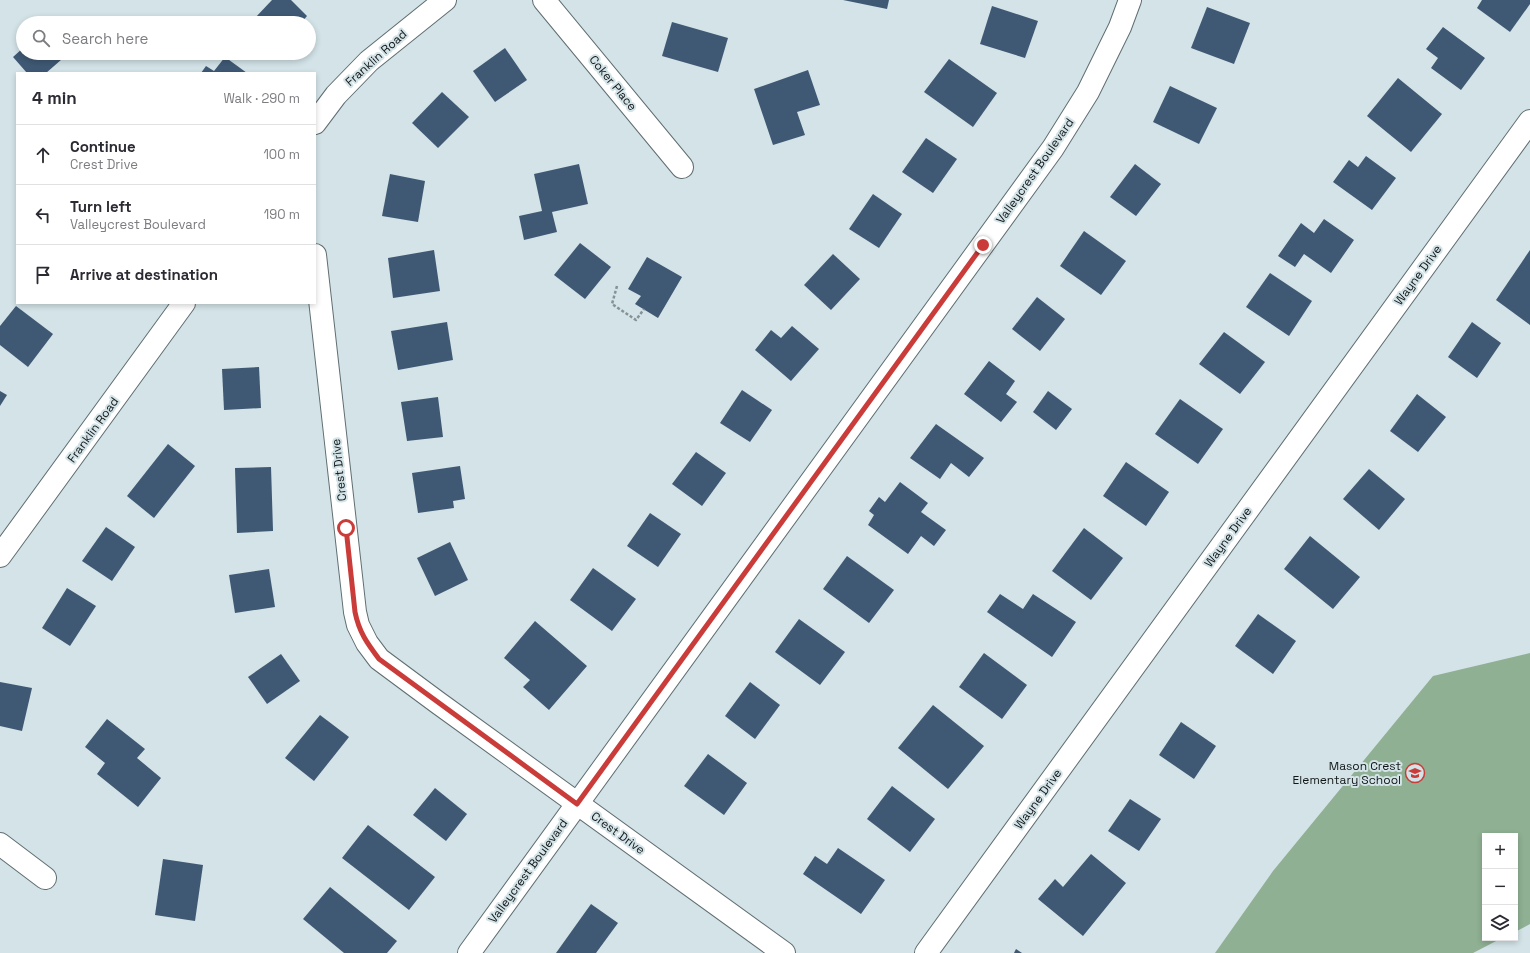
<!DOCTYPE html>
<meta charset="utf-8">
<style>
body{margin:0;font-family:"Space Grotesk",sans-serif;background:#f7f7f7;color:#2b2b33}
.controls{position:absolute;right:12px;bottom:12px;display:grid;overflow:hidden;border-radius:0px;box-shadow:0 2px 6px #0003}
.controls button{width:36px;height:36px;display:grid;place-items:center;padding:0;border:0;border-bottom:1px solid #e1e1e2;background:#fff;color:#2b2b33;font:20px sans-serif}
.stop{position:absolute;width:12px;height:12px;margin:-9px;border:3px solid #ca3c39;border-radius:50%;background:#fff}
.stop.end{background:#ca3c39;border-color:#fff;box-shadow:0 1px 4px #0008}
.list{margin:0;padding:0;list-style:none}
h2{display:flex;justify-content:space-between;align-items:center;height:52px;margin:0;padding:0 16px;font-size:17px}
h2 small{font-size:13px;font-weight:400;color:#7c7c81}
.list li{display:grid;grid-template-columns:26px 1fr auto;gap:12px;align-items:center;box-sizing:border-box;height:60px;padding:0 16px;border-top:1px solid #e1e1e2}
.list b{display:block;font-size:15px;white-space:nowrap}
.list p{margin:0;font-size:13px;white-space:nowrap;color:#7c7c81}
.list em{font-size:13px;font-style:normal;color:#7c7c81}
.icon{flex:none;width:22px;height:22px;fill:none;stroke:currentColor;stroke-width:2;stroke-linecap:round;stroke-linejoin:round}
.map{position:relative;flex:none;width:1530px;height:953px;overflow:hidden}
.search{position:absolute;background:#fff;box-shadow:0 2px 6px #0003;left:16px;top:16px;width:300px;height:44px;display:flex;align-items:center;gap:10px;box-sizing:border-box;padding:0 14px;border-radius:22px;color:#7c7c81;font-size:15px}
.panel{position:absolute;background:#fff;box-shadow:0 2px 6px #0003;left:16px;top:72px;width:300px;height:232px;border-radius:0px}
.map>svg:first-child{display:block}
</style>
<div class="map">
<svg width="1530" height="953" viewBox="0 0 1530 953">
<rect width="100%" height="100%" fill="#d3e3e7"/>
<!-- forest -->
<path fill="#8fb093" d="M1530,653V924L1515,932V836H1485V938H1502L1473,953H1215L1273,871L1433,676Z"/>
<!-- building -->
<g fill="#3f5974">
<path d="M272,0H291L307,16L301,23H256L253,20Z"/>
<path d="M843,0H889L887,9Z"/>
<path d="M1482,0H1530V4L1510,32L1477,8Z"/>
<path d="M992,6L1038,21L1025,58L980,44Z"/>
<path d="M1207,7L1250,23L1234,64L1191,48Z"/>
<path d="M672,22L728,38L718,72L662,56Z"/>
<path d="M1443,27L1485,58L1461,90L1431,68L1438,58L1426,49Z"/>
<path d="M23,48V53H69L46,73H27L13,57Z"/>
<path d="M505,48L527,80L495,102L473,71Z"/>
<path d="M225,57L247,73H201L206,66L214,71Z"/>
<path d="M949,59L997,93L973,127L924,92Z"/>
<path d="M808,70L820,105L797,112L805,135L773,145L754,89Z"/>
<path d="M1398,78L1442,114L1411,152L1367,116Z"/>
<path d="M1170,86L1217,108L1199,144L1153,122Z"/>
<path d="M442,92L469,117L438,148L412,123Z"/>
<path d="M926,138L957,159L933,193L902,172Z"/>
<path d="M1366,156L1396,178L1372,210L1333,182L1349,160L1358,167Z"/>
<path d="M579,164L588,204L552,212L557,232L524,240L519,216L542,211L534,174Z"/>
<path d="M1135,164L1161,184L1136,216L1110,197Z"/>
<path d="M390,174L425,181L418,222L382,216Z"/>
<path d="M873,194L902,214L879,248L849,229Z"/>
<path d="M1324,219L1354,240L1331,273L1304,254L1295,267L1278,256L1301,223L1314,233Z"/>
<path d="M1084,231L1126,261L1101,295L1060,266Z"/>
<path d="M580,243L611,267L585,299L554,275Z"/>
<path d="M434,250L440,291L393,298L388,258Z"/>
<path d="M1530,250V325L1496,300Z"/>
<path d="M833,254L860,279L831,310L804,285Z"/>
<path d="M647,257L682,277L658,318L635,304L641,296L628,289Z"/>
<path d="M1270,273L1312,301L1289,336L1246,307Z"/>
<path d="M1037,297L1065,319L1040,351L1012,329Z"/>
<path d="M16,306L53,334L28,367L0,345V326Z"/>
<path d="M447,322L453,360L398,370L391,331Z"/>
<path d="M1472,322L1501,343L1477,378L1448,357Z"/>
<path d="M792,326L819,349L791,381L755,350L771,330L781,338Z"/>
<path d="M1224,332L1265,362L1240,394L1199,364Z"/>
<path d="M989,361L1015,381L1006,394L1017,402L1001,422L964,394Z"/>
<path d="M259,367L261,408L224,410L222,369Z"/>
<path d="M742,390L772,410L750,442L720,423Z"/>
<path d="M0,391L7,395L0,406Z"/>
<path d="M1048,391L1072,409L1056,430L1033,412Z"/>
<path d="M1417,394L1446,417L1418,452L1390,431Z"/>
<path d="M438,397L443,437L407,441L401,402Z"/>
<path d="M1180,399L1223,429L1198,464L1155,434Z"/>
<path d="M936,424L984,458L969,477L951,463L940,479L910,458Z"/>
<path d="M168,444L195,466L154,518L127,496Z"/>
<path d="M696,452L726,473L702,506L672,484Z"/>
<path d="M1126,462L1169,492L1146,526L1103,496Z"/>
<path d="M460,466L465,499L453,501L454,508L418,513L412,473Z"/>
<path d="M271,467L273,531L237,533L235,468Z"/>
<path d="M1369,469L1405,499L1379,530L1343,499Z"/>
<path d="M900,482L928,503L921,512L946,530L934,546L921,536L908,554L868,525L874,515L869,511L879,497L885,502Z"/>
<path d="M650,513L681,534L658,567L627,546Z"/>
<path d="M106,527L135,547L112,581L82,561Z"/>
<path d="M1084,528L1123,558L1091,600L1052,571Z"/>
<path d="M1310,536L1360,577L1333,609L1284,569Z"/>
<path d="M450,542L468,580L435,596L417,558Z"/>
<path d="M847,556L894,590L869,623L823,589Z"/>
<path d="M593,568L636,599L612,631L570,600Z"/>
<path d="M269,569L275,607L235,613L229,575Z"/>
<path d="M67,588L96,606L70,646L42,628Z"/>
<path d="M1000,594L1023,609L1033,594L1076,622L1052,657L987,612Z"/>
<path d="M1258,614L1296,641L1273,674L1235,646Z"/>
<path d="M799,619L845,652L820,685L775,652Z"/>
<path d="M535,621L587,666L549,710L523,687L530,680L504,658Z"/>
<path d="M984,653L1027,685L1002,719L959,687Z"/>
<path d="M281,654L300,681L267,704L248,677Z"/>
<path d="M0,682L32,688L22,731L0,726Z"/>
<path d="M750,682L780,705L755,739L725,716Z"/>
<path d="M933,705L984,746L948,789L898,748Z"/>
<path d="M320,715L349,737L314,781L285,758Z"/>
<path d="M107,719L145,749L137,758L161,778L138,807L97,774L105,763L85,747Z"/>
<path d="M1181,722L1216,746L1194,779L1159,755Z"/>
<path d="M708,754L747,783L724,815L684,786Z"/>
<path d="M892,786L935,819L910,852L867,819Z"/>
<path d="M435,788L467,814L446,841L413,815Z"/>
<path d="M1130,799L1161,819L1139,851L1108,831Z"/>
<path d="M368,825L435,877L409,910L342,858Z"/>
<path d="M838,848L885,880L861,914L803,874L815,856L827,864Z"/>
<path d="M1091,854L1126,883L1083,936L1038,899L1055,879L1063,887Z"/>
<path d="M163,859L203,865L195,921L155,915Z"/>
<path d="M330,887L397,941L387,953H344L303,919Z"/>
<path d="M591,904L618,923L596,953H556Z"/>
<path d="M1016,949L1022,953H1014Z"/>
</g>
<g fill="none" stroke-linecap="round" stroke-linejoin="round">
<!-- minor casing -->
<g stroke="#606e72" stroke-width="24">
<g id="minor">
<path d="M544,0L682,167"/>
<path d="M315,123L336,95L369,61L445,0"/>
<path d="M315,255L355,612L358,625L367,643L379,659L437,702L784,953"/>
<path d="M0,556L184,303"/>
<path d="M0,844L45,878"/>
<path d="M469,953L1053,148L1088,92L1120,27L1130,0"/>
<path d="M926,953L1530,121"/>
</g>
</g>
<!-- path -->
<path stroke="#869295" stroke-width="2.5" stroke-dasharray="3 2" stroke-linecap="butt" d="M617,286L612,304L636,320L644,309"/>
<!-- minor -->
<use href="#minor" stroke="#fff" stroke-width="22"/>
</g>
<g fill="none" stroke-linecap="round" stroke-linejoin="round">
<!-- route -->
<path stroke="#ca3c39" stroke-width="5" d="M346,528L355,612C359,632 367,643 379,659L577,804L983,245"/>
</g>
<!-- icons -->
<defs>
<g id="school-ring" transform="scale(1)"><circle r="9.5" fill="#d3e3e7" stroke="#ca3c39" stroke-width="1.5"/><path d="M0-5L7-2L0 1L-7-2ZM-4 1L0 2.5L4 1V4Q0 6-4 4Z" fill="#ca3c39"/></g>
</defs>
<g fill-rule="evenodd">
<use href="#school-ring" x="1415" y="773"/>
</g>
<g text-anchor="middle" stroke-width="4" stroke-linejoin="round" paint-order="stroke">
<!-- street labels -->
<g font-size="12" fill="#111718" stroke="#d3e3e7">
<text transform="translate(376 58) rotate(-42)" y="4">Franklin Road</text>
<text transform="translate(613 83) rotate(51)" y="4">Coker Place</text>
<text transform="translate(1035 171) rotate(-55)" y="4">Valleycrest Boulevard</text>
<text transform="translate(1418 275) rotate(-54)" y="4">Wayne Drive</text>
<text transform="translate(93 430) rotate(-54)" y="4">Franklin Road</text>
<text transform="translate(339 470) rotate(-96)" y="4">Crest Drive</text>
<text transform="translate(1228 537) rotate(-54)" y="4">Wayne Drive</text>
<text transform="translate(1038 799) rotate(-54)" y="4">Wayne Drive</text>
<text transform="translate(618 833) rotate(36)" y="4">Crest Drive</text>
<text transform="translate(528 871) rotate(-54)" y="4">Valleycrest Boulevard</text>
</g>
<!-- poi labels -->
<g font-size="12" fill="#111718" stroke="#d3e3e7" text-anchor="end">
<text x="1401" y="770">Mason Crest<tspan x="1401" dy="14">Elementary School</tspan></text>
</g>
</g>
</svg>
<div class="controls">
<button>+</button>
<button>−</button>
<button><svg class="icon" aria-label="layers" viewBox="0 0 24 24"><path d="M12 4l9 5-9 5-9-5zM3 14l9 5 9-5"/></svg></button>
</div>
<div class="stop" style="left:346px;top:528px"></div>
<div class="stop end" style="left:983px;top:245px"></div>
<div class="search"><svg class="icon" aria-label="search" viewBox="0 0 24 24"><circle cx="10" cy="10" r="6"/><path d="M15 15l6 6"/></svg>Search here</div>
<section class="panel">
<h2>4 min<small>Walk · 290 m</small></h2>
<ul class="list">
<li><svg class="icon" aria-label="ahead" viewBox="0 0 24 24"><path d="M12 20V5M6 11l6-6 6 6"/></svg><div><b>Continue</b><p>Crest Drive</p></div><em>100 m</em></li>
<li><svg class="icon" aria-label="left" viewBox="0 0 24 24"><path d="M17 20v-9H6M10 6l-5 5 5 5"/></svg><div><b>Turn left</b><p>Valleycrest Boulevard</p></div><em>190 m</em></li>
<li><svg class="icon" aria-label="arrive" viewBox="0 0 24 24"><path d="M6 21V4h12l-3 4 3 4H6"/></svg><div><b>Arrive at destination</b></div></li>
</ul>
</section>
</div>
